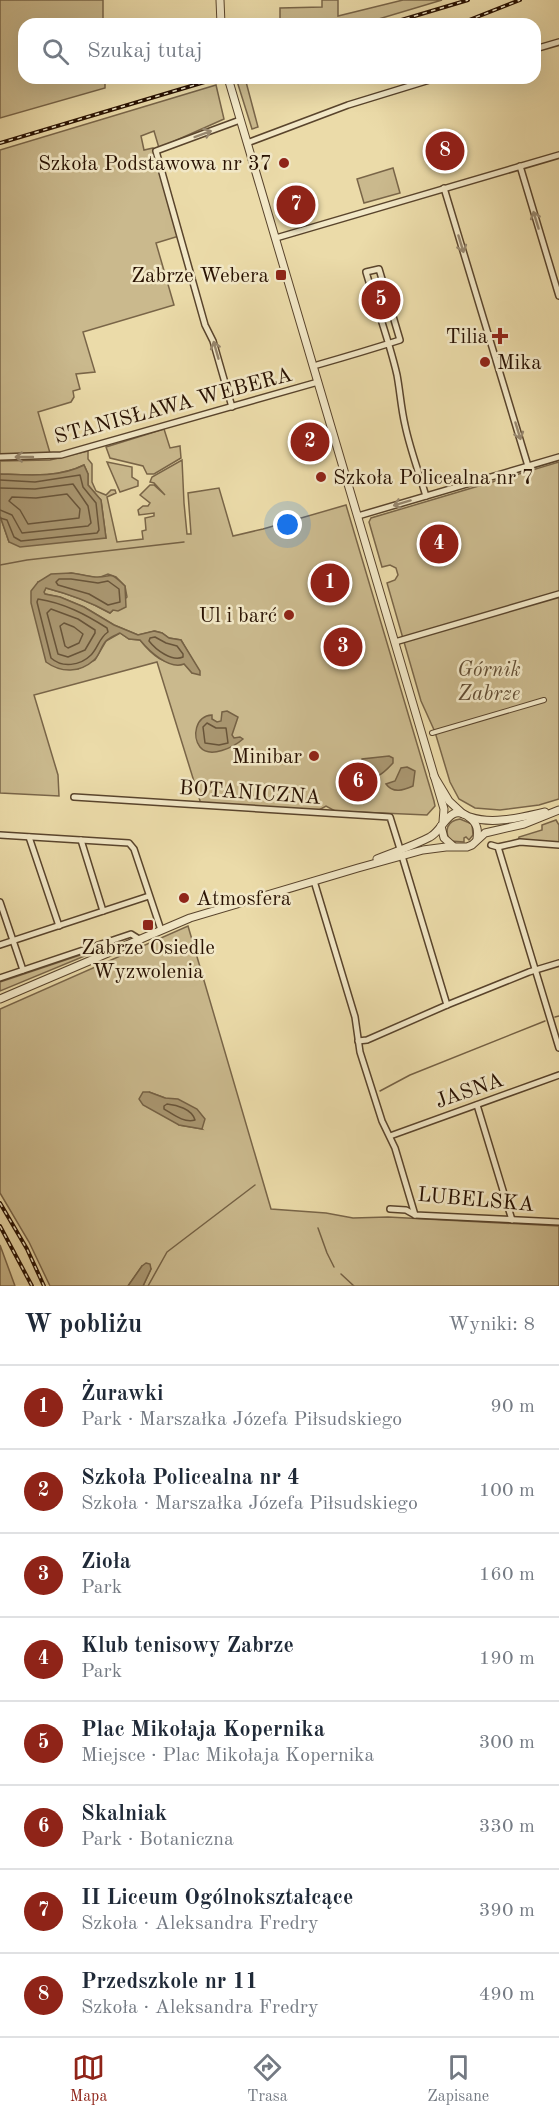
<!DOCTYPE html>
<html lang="pl">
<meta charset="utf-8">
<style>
body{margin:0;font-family:"Old Standard TT",serif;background:#f2f2f3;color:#1f2937}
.you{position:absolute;left:288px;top:525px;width:21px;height:21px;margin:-15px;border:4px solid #fff;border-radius:50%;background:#1a73e8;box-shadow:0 0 0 9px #1a73e833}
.badge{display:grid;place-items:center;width:39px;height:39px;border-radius:50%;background:#8f2418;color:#fff;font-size:20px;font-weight:700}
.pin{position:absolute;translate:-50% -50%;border:3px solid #fff;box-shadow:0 2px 6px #0006}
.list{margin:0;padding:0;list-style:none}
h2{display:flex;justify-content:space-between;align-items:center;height:78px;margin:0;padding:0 24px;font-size:26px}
h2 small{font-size:20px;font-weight:400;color:#747a83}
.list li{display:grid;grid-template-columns:39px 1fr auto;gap:18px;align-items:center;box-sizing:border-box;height:84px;padding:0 24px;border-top:2px solid #e0e1e3}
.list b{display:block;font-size:22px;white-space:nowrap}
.list p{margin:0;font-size:20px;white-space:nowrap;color:#747a83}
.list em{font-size:20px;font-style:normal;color:#747a83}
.icon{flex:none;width:33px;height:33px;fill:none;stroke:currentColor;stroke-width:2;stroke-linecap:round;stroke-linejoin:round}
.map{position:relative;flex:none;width:559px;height:1286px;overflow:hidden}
.search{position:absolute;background:#fff;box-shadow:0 6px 24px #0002;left:18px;right:18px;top:18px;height:66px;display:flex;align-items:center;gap:15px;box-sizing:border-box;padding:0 21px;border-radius:18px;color:#747a83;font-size:22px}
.sheet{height:750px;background:#fff}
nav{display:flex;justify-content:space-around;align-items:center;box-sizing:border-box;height:84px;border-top:2px solid #e0e1e3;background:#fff;font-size:16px;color:#747a83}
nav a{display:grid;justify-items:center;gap:3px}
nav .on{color:#8f2418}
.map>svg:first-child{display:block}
</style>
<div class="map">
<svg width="559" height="1286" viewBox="0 0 559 1286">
<rect width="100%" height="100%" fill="#ebdba9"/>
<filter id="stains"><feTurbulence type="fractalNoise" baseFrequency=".00333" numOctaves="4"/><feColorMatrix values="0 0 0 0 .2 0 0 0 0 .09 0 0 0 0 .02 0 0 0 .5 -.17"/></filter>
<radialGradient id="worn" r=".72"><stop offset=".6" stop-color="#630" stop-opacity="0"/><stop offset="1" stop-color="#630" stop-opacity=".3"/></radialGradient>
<!-- green -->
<g fill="#cab98d" stroke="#796548" stroke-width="1.5" fill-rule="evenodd">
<path d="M0,0H103V24H24V78H105V88L0,118Z"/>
<path d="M322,0H338V16L403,0H442L362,24H265L280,22V8L322,7Z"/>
<path d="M236,78H245L258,127L252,129Z"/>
<path d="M216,85L224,119L159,148L154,131L141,136L144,150L153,148V150L179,236L156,243L174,305L83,332L95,372L76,374L80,389L73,391L74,397L71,402L38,412L50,453L0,454V150Z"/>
<path d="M393,168L400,193L364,203L357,179Z"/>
<path d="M164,429L170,448L180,446L181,458L154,474H147L143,466L110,458L106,447Z"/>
<path d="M88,451V459L92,464V482L96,491L106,495L111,490H115L116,493L107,497L117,542L143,539L142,531L146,530L145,518L154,516V513L139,515L138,510L143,506H148L150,503L140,495L150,485H154L165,495L154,483L150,482L152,477L182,460L184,503L187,534H191L188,493L219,488L233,536L263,529L346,505L434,801L435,806L427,815L335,811L326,806L319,810L201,804L157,662L34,695L58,775L59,796L0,793V516L9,542L106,538L101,500L88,485V474L84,465C58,478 27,475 0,474V461L50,460ZM71,573L98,578L108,574L116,577L125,586L127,597L110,613C89,601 69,594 46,588L44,592L45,594L60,597L84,607L114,625L138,635L155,631L162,633L169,638L181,640L199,671L192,673L184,663C163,665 153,656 140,640L129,639L120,633L106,641L95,660L78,669L38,582Z"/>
<path d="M107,462L132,467V477L138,481V486L120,492Z"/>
<path d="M559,462V799L539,805L500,810L475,808L459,799L450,782L435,732L421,701L387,583L395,580L398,575L396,568L390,565L382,567L369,522L371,518Z"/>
<path d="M460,819L472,824L473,835L469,840L466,837L464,838V842L450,841C444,830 447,821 460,819Z"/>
<path d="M556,820L559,825V843L518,841L519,837L542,830V825Z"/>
<path d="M188,926L271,1209L326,1213L353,1218L388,1217L559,1226V1286H143L151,1269L142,1266L128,1286H50L29,1242L0,1193V1009ZM149,1092L165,1098L202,1129L179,1125Z"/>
<path d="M116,943L0,991V982Z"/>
<path d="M0,1245L15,1286H0Z"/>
</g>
<!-- water -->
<g fill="#a99670" stroke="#756144" stroke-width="1.5">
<path d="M84,465L88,474V485L101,500L106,538L20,547L9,542L0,516V474C27,475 59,478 84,465Z"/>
<path d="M71,573C79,574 87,576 95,577C113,578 108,569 125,586L126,607L118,611L113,610L110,613C89,601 69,594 46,588L44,592L45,594L60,597L84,607L114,625L138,635L154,631L162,633L169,638L181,640L200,671V675L192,673L184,664C169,670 149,651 140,640L129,639L120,633C116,635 111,637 107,640C101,645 100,655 94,660C80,673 61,673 46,662L31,603V591L38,582L51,574Z"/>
<path d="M227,711L238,717L232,735L234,738L240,737L243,739C234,747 210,759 200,747C192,737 195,716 212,715V719L217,722L221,721L222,712Z"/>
<path d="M389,756L393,758V763C383,774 371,786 360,768L362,759Z"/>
<path d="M407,767L415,771L413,786C404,790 393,794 386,784L395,781L401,768Z"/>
<path d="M143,1092H149L165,1098L178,1099L197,1109L205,1119L202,1129L179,1125L143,1105L139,1099Z"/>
<path d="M146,1263L150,1264L151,1269L143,1286H128L142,1266Z"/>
</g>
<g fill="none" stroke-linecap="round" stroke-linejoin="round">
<!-- shore -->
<g stroke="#685439" stroke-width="1.5">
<path d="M0,480L35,482L80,475L83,487L96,503L99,530L97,533L21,541L14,537L7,520L0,518"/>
<path d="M0,488L35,489L73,484L88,506L91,523L88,526L22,533L12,515L0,510"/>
<path d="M67,494L80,509L79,518L28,524L20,510L9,501L12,497L36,498Z"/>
<path d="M59,579H71L98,583L108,581L119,589L120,602L108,605L89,594L58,585L56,582Z"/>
<path d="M38,599C64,603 85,614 107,628L108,632C99,638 98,648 91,655C80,666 62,668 51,658L37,602Z"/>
<path d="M51,609L78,619L95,630V633L85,650L68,657L58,654L47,613Z"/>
<path d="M64,623L74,627L83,634L79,643L68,648L65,646L60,626Z"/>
<path d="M155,637L166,643L177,646L183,654V657C172,662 156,650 149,641L150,638Z"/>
<path d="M207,723L216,728H226L228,743L219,745L205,743L203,727Z"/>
<path d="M167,1104C177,1105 192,1109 195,1120C184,1123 174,1115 164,1109V1106Z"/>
</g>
<!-- stream -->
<g stroke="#756144" stroke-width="1.5">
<path d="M0,565L27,560L184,542"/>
<path d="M555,1017L559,1016"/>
<path d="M380,1091L410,1075L545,1021"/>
<path d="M318,1228L327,1253L334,1267"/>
<path d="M341,1274L354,1286"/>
<path d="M148,1286L167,1252L255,1185"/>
</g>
<!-- pedestrian casing -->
<g stroke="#59442c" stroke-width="6">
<path id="pedestrian" d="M432,733L544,700"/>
</g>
<!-- minor casing -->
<g stroke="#59442c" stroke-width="8">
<g id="minor">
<path d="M535,49L559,42"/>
<path d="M247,143L348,105L436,78"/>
<path d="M520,166L559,296"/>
<path d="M444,188L528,466"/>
<path d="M276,238L559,155"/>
<path d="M314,366L317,365C345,357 372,349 400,340L379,269L366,272C376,306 389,340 397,375C400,391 401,408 405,425C410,449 419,473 426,496"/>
<path d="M232,407L213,341L205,325L156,151L240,120"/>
<path d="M0,457L61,455L318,382"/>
<path d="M358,516L559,457"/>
<path d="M395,642L559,594"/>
<path d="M74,797L390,817L400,849"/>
<path d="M0,835L129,843L134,849L161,930"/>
<path d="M29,837L59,926"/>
<path d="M81,840L103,911"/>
<path d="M491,845L498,847L559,1048"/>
<path d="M498,847L520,842L559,845"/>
<path d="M402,856L447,1005"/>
<path d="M314,881L355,1017L360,1052L382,1121L395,1148L415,1215"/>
<path d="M0,902L23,970"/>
<path d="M0,945L149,896"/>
<path d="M0,978L131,934L139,939"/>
<path d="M358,1041L367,1040L447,1005L529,972L559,963"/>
<path d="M477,1105L512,1220"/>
<path d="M390,1136L559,1075"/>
<path d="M390,1209L406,1210L415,1215L559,1222"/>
</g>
</g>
<!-- tertiary casing -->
<g stroke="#59442c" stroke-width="9">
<g id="tertiary">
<path d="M220,0L221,24"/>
<path d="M228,78L444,809L443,822"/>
<path d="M434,776L449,801L463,814"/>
<path d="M470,817C493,825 522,817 545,812"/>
<path d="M441,826L444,838L453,846"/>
<path d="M377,859C394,852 413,846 430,837C444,830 449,801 470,818C478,824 478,831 477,839"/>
<path d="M0,999L190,918L358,868L423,850L446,847H467L472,845L485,833L524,824L559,810"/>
</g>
</g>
<!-- pedestrian -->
<use href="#pedestrian" stroke="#f2e8c7" stroke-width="4"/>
<!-- minor -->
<use href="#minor" stroke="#f2e8c7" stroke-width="5"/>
<!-- tertiary -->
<use href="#tertiary" stroke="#f2e8c7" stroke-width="7"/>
<!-- rail casing -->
<g stroke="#281102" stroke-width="4">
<g id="rail">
<path d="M388,24L468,0"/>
<path d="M459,24L520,0"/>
<path d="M0,143L218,78"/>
<path d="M0,1203L27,1249L44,1286"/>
<path d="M0,1226L32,1286"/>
</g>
</g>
<!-- rail -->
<use href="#rail" stroke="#f2e8c7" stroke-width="1.5" stroke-dasharray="4.5" stroke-linecap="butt"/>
</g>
<!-- one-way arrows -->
<defs><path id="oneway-shaft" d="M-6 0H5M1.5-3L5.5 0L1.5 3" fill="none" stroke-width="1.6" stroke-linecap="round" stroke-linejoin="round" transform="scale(1.5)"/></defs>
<g stroke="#97876e">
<use href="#oneway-shaft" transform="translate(203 134) rotate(-20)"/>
<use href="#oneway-shaft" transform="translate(536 220) rotate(-107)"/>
<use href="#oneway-shaft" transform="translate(461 244) rotate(73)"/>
<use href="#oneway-shaft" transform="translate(216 350) rotate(-106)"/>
<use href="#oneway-shaft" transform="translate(518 431) rotate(73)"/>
<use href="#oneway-shaft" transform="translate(24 457) rotate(180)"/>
<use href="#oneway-shaft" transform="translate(402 503) rotate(163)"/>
</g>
<!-- markers -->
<g fill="#8f2418" stroke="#f2e8c7" stroke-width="2">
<circle cx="284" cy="163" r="6"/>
<rect x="275" y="269" width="12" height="12" rx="3"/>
<path d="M497 327h6v6h6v6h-6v6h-6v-6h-6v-6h6z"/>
<circle cx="485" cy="362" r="6"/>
<circle cx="321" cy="477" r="6"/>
<circle cx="289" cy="615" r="6"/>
<circle cx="314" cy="756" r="6"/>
<circle cx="184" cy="898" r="6"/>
<rect x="142" y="919" width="12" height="12" rx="3"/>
</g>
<g text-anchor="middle" stroke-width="5" stroke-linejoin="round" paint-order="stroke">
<!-- poi labels -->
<g font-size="21" fill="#281102" stroke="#f2e8c7" text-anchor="end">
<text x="272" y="170">Szkoła Podstawowa nr 37</text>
<text x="269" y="282">Zabrze Webera</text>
<text x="488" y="343">Tilia</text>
<text x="497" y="369" text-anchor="start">Mika</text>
<text x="333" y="484" text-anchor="start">Szkoła Policealna nr 7</text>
<text x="277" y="622">Ul i barć</text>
<text x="302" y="763">Minibar</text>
<text x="196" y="905" text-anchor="start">Atmosfera</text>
<text x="148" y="954" text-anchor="middle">Zabrze Osiedle<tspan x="148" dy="24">Wyzwolenia</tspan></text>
</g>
<!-- street labels -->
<g font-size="21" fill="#281102" stroke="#f2e8c7">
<text transform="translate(173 405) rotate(-15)" y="7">STANISŁAWA WEBERA</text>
<text transform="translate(250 792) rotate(4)" y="7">BOTANICZNA</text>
<text transform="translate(469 1090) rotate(-19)" y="7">JASNA</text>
<text transform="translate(476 1199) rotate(5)" y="7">LUBELSKA</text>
</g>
<!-- park labels -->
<g font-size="21" font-style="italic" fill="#614c33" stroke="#f2e8c7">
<text x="489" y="676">Górnik<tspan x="489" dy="24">Zabrze</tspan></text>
</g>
</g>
<rect width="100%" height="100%" filter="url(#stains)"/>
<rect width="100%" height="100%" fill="url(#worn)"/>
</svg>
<div class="you"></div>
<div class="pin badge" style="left:330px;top:583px">1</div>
<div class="pin badge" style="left:310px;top:442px">2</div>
<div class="pin badge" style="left:343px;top:647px">3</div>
<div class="pin badge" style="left:439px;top:544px">4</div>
<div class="pin badge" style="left:381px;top:300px">5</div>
<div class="pin badge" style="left:358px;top:782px">6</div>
<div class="pin badge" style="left:296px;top:205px">7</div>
<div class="pin badge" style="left:445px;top:151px">8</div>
<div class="search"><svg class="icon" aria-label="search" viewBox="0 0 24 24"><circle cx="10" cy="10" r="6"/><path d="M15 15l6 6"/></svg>Szukaj tutaj</div>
</div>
<section class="sheet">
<h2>W pobliżu<small>Wyniki: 8</small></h2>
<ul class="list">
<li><span class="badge">1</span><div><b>Żurawki</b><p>Park · Marszałka Józefa Piłsudskiego</p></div><em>90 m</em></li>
<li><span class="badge">2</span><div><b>Szkoła Policealna nr 4</b><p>Szkoła · Marszałka Józefa Piłsudskiego</p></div><em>100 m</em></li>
<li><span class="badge">3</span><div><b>Zioła</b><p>Park</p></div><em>160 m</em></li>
<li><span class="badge">4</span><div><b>Klub tenisowy Zabrze</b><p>Park</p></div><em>190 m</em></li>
<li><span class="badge">5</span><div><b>Plac Mikołaja Kopernika</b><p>Miejsce · Plac Mikołaja Kopernika</p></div><em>300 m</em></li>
<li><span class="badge">6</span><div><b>Skalniak</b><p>Park · Botaniczna</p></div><em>330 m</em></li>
<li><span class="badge">7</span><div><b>II Liceum Ogólnokształcące</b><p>Szkoła · Aleksandra Fredry</p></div><em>390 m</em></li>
<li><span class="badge">8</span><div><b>Przedszkole nr 11</b><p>Szkoła · Aleksandra Fredry</p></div><em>490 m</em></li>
</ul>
</section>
<nav>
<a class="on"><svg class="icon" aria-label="map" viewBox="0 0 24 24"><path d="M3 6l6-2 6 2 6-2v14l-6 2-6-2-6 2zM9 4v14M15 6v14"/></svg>Mapa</a>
<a><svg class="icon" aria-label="directions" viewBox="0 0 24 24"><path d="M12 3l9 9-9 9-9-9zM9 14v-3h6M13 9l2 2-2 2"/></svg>Trasa</a>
<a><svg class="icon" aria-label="saved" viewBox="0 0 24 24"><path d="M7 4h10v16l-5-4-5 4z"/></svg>Zapisane</a>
</nav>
